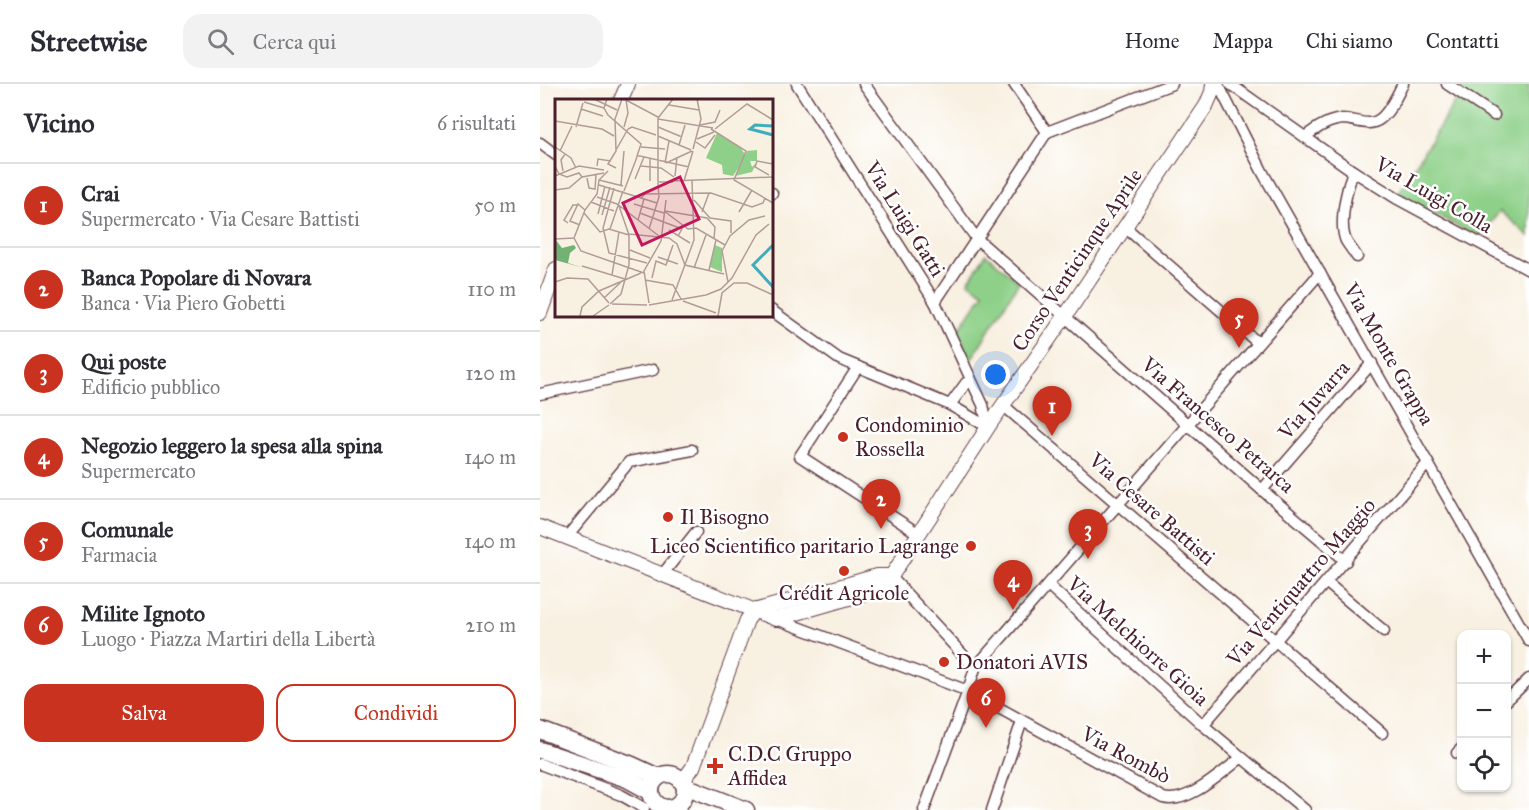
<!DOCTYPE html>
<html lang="it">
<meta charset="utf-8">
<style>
body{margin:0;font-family:"IM FELL Great Primer",serif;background:#f2f2f3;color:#2b2b33}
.controls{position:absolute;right:18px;bottom:18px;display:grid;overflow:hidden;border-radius:12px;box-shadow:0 2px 4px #0004}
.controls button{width:54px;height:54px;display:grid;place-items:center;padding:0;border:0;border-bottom:2px solid #e1e1e2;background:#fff;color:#2b2b33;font:30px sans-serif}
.you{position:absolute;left:456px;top:291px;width:21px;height:21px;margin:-15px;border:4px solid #fff;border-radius:50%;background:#1a73e8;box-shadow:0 0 0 9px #1a73e833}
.badge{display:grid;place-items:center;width:39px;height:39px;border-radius:50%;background:#c8321e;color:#fff;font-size:20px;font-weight:700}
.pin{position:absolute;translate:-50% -50px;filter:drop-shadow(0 2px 3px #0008)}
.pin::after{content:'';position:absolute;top:32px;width:21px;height:18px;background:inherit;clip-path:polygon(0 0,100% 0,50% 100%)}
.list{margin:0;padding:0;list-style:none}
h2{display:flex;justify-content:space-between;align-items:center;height:78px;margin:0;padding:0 24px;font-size:26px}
h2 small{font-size:20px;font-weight:400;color:#7c7c81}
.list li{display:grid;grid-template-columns:39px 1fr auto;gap:18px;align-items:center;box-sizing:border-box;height:84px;padding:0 24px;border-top:2px solid #e1e1e2}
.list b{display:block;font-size:22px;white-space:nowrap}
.list p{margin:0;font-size:20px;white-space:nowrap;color:#7c7c81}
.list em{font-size:20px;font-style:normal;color:#7c7c81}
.actions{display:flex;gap:12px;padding:18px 24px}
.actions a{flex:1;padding:14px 0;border:2px solid #c8321e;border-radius:18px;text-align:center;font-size:21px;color:#c8321e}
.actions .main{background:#c8321e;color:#fff}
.icon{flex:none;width:33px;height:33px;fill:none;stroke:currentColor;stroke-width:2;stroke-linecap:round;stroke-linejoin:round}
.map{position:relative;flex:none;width:989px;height:726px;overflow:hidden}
header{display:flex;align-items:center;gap:36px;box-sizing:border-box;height:84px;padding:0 30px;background:#fff;border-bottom:2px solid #e1e1e2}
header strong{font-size:28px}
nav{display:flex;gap:33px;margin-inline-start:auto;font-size:21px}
.search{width:420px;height:54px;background:#f2f2f3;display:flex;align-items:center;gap:15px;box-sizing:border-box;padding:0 21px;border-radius:18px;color:#7c7c81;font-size:22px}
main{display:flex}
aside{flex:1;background:#fff}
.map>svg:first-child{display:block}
</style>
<header>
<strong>Streetwise</strong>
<div class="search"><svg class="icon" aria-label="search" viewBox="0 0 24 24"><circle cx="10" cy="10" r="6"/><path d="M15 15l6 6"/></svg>Cerca qui</div>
<nav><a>Home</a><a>Mappa</a><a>Chi siamo</a><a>Contatti</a></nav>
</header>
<main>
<aside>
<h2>Vicino<small>6 risultati</small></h2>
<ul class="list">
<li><span class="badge">1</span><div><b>Crai</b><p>Supermercato · Via Cesare Battisti</p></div><em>50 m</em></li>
<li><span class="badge">2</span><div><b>Banca Popolare di Novara</b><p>Banca · Via Piero Gobetti</p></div><em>110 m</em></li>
<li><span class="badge">3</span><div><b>Qui poste</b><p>Edificio pubblico</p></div><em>120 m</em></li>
<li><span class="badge">4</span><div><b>Negozio leggero la spesa alla spina</b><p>Supermercato</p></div><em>140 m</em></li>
<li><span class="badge">5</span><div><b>Comunale</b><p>Farmacia</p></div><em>140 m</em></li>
<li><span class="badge">6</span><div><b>Milite Ignoto</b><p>Luogo · Piazza Martiri della Libertà</p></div><em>210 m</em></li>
</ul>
<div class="actions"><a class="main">Salva</a><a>Condividi</a></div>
</aside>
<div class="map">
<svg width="989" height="726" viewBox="0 0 989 726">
<rect width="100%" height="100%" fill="#fff"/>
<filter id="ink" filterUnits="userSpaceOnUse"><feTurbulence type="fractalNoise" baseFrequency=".0167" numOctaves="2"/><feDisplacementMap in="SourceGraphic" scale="12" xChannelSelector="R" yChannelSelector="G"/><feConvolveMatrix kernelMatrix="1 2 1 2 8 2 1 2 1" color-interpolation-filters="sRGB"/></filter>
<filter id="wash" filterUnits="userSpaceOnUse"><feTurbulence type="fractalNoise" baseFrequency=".008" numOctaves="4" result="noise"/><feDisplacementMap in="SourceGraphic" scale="24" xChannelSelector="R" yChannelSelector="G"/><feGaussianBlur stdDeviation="1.35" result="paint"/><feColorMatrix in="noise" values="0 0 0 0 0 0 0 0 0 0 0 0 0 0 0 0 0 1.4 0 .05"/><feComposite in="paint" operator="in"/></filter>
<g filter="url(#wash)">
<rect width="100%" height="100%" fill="#f8f0e1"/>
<!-- green -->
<g fill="#8ed089" stroke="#6c785a" stroke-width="1.5">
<path d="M926,0H989V152L960,127L938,154L858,109Z"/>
<path d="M446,170L479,198L430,277L418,247L444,209L428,198Z"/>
</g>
</g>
<g filter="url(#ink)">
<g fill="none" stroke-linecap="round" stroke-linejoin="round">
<!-- minor casing -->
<g stroke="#643e46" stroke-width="13">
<g id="minor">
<path d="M257,0L395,218L443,321L448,343"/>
<path d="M324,0L437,155L722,406L806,477"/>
<path d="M474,0L507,48"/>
<path d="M678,0L723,89L989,557"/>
<path d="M690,0L813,87L856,114L989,186"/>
<path d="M907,0L954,31"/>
<path d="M765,53C776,44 788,36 803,35C815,35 829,44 840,35C850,28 857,11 863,0"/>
<path d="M0,59L16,71"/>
<path d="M813,87C807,105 798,139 806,157C809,162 814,168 817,173"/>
<path d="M231,110L232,109"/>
<path d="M585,143L718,259"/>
<path d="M395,218L507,48L632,0"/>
<path d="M231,226L299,275L410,321L448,343"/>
<path d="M318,283L260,372L379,450"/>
<path d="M0,310L113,286"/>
<path d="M410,321L426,299L431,296"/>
<path d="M463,321L842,649"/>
<path d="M722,406L832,279"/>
<path d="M26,454L89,378L152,366"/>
<path d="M122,491L156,448"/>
<path d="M350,492L435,584"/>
<path d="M787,499L844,547"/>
<path d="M508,501L663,641L765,726"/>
<path d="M236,535L428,607L623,714C648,721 682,688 701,674"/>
<path d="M966,617L989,595"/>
<path d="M663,641L888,379"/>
<path d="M917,669L922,664"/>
<path d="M0,680L81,711L104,724"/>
<path d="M126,726L129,724"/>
<path d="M384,726L428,607L435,584L780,189"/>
<path d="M452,726L482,637"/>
</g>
</g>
<!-- tertiary casing -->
<g stroke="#643e46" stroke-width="16">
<g id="tertiary">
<path d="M81,16L88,0"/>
<path d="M0,229L16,185"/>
<path d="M0,443L236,535L340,505L345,502L452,337L528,228L666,22L672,8L673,0"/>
<path d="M214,527L337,492H350"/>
<path d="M143,697L153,683L207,536L214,527"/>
</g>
</g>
<!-- secondary casing -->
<g stroke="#643e46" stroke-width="19">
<g id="secondary">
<path d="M0,646L92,681L118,693"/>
<path d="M0,666L87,695L111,708"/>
<circle cx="128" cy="707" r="17"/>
<path d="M145,702L206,726"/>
</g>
</g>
<!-- minor -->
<use href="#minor" stroke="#fff" stroke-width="10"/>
<!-- tertiary -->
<use href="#tertiary" stroke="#fff" stroke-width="14"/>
<!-- secondary -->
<use href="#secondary" stroke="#fff" stroke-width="16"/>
</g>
</g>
<!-- markers -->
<g fill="#c8321e" stroke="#fff" stroke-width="2">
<circle cx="303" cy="353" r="6"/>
<circle cx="128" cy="433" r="6"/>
<circle cx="431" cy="462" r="6"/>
<circle cx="304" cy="487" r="6"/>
<circle cx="404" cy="578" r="6"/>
<path d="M172 673h6v6h6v6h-6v6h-6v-6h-6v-6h6z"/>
</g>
<g text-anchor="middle" stroke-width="5" stroke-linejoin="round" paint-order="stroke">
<!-- street labels -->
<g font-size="21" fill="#4a1f2b" stroke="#fff">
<text transform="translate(894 111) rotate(30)" y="7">Via Luigi Colla</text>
<text transform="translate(365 135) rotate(58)" y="7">Via Luigi Gatti</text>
<text transform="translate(537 176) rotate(-56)" y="7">Corso Venticinque Aprile</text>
<text transform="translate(849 270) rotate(60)" y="7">Via Monte Grappa</text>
<text transform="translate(774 316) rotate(-49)" y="7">Via Juvarra</text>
<text transform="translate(678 341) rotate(41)" y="7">Via Francesco Petrarca</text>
<text transform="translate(612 425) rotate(41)" y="7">Via Cesare Battisti</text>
<text transform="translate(761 498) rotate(-49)" y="7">Via Ventiquattro Maggio</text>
<text transform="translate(598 557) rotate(42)" y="7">Via Melchiorre Gioia</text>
<text transform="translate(586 671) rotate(28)" y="7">Via Rombò</text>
</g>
<!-- poi labels -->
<g font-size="21" fill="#4a1f2b" stroke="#fff" text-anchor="start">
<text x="315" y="348">Condominio<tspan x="315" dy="24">Rossella</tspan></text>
<text x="140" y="440">Il Bisogno</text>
<text x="419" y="469" text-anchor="end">Liceo Scientifico paritario Lagrange</text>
<text x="304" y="516" text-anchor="middle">Crédit Agricole</text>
<text x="416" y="585">Donatori AVIS</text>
<text x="188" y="677">C.D.C Gruppo<tspan x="188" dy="24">Affidea</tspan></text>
</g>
</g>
<!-- overview -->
<g transform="translate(15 15)">
<rect width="218" height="218" fill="#f8f0e1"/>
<path d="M162,34L185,48L191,57L178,77L168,75L167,66L151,59ZM202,51V62H195L197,68L202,63L197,73L180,77L192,52ZM160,146L167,149V173L155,168Z" fill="#8ed089"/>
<path d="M0,140L7,149L19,146L21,149L15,154L13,164L29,169L0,161Z" fill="#72b275"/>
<path fill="none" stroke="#3fadbc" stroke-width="3" d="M218,27L200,26L195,30L218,36M218,146L198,166L218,188"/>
<path fill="none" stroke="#b29c98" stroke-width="1.5" d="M39,0L62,11M52,0L49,9L53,16L86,45L82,57H85M69,0L103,18V83H118M29,3L49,9M114,6L144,11M26,10L48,17M103,19L118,0M103,20L158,29M0,22L47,30L59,37M145,26L160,23L165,11M21,28L28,4M69,28L73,14L71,1M103,28L127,38M73,30L77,28L101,36M156,30L191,52L179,81L218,104M160,30L192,5L218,21M103,37L136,51M142,40L159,33M141,43L150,49L160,36M124,46L130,26M0,48L16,59L21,69M86,48L110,50M138,50L146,20L142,0M61,51L73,30M5,52L17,27M85,57L134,68M110,64L114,42M111,64L137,52M0,67L4,75L12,78L24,74L27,78M42,67L43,60L56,62M86,67L106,69L119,78M61,69L53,65L61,52L60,20L67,0M8,72L6,61L10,55M214,76L200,68L202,62L218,65M0,77L24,67L49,71M120,77L122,58M32,79L34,89L40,90L41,76M80,80L89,58M44,81L68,87M95,82V60M117,82L218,78M129,82L138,52M44,86L102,104M66,86L69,52M59,89L48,129L54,154L92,164M0,91L14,89L27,78L49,74M69,92L82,58M42,98L62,105L104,137M86,99L90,95L156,94L197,108L208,104L210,99M139,101L155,119L176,122V134M36,103L59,112M79,105L109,114M109,112L133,130L141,129L170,146M110,112L152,119L160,128L159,140M147,113L154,94M184,113L197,91M29,114L45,133L54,130L74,136M85,114L127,130L123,137M43,115L50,87M47,116L55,88M83,121L89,100M13,124L9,121L18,106H22M25,126L15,122L23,105L30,111M55,130L68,92M94,130L104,98L103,84M114,131L135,144M74,135L114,139L122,145L130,166L169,175M19,139L26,152L89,174M19,139L30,111L42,95L44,81L53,72M0,140L19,139M75,151L95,159M103,158L123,165M27,167L70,180M139,169L151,136M154,171L161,141M57,176L64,133M97,179L101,162L111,166L118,146M90,181L118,186L126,200M0,183L12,179L33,180L54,204M173,183L167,152L175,137L194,121L210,117M49,199L66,183M117,201L139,141L137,81M128,202L161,214M94,204L89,172L106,142L111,101M55,205L66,195L74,166V136L64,107M57,205L92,206M94,206L151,196L166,190L177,179L201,136L214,125M25,217L27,208L44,192L86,174M38,217L54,206M163,217L167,194L179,184H192L218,196"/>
<path fill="#c2185b" fill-opacity="0.15" stroke="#c2185b" stroke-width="3" d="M125,78L144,120L87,146L68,104Z"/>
<rect width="218" height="218" fill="none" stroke="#4a1f2b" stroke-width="3"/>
</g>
</svg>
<div class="controls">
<button>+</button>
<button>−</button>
<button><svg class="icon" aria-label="locate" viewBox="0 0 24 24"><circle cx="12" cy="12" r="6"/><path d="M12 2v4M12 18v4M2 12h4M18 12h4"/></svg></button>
</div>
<div class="you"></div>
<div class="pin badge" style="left:512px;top:352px">1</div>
<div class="pin badge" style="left:341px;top:445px">2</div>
<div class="pin badge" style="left:548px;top:475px">3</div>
<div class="pin badge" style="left:473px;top:526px">4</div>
<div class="pin badge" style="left:699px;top:264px">5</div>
<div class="pin badge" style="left:446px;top:644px">6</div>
</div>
</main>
